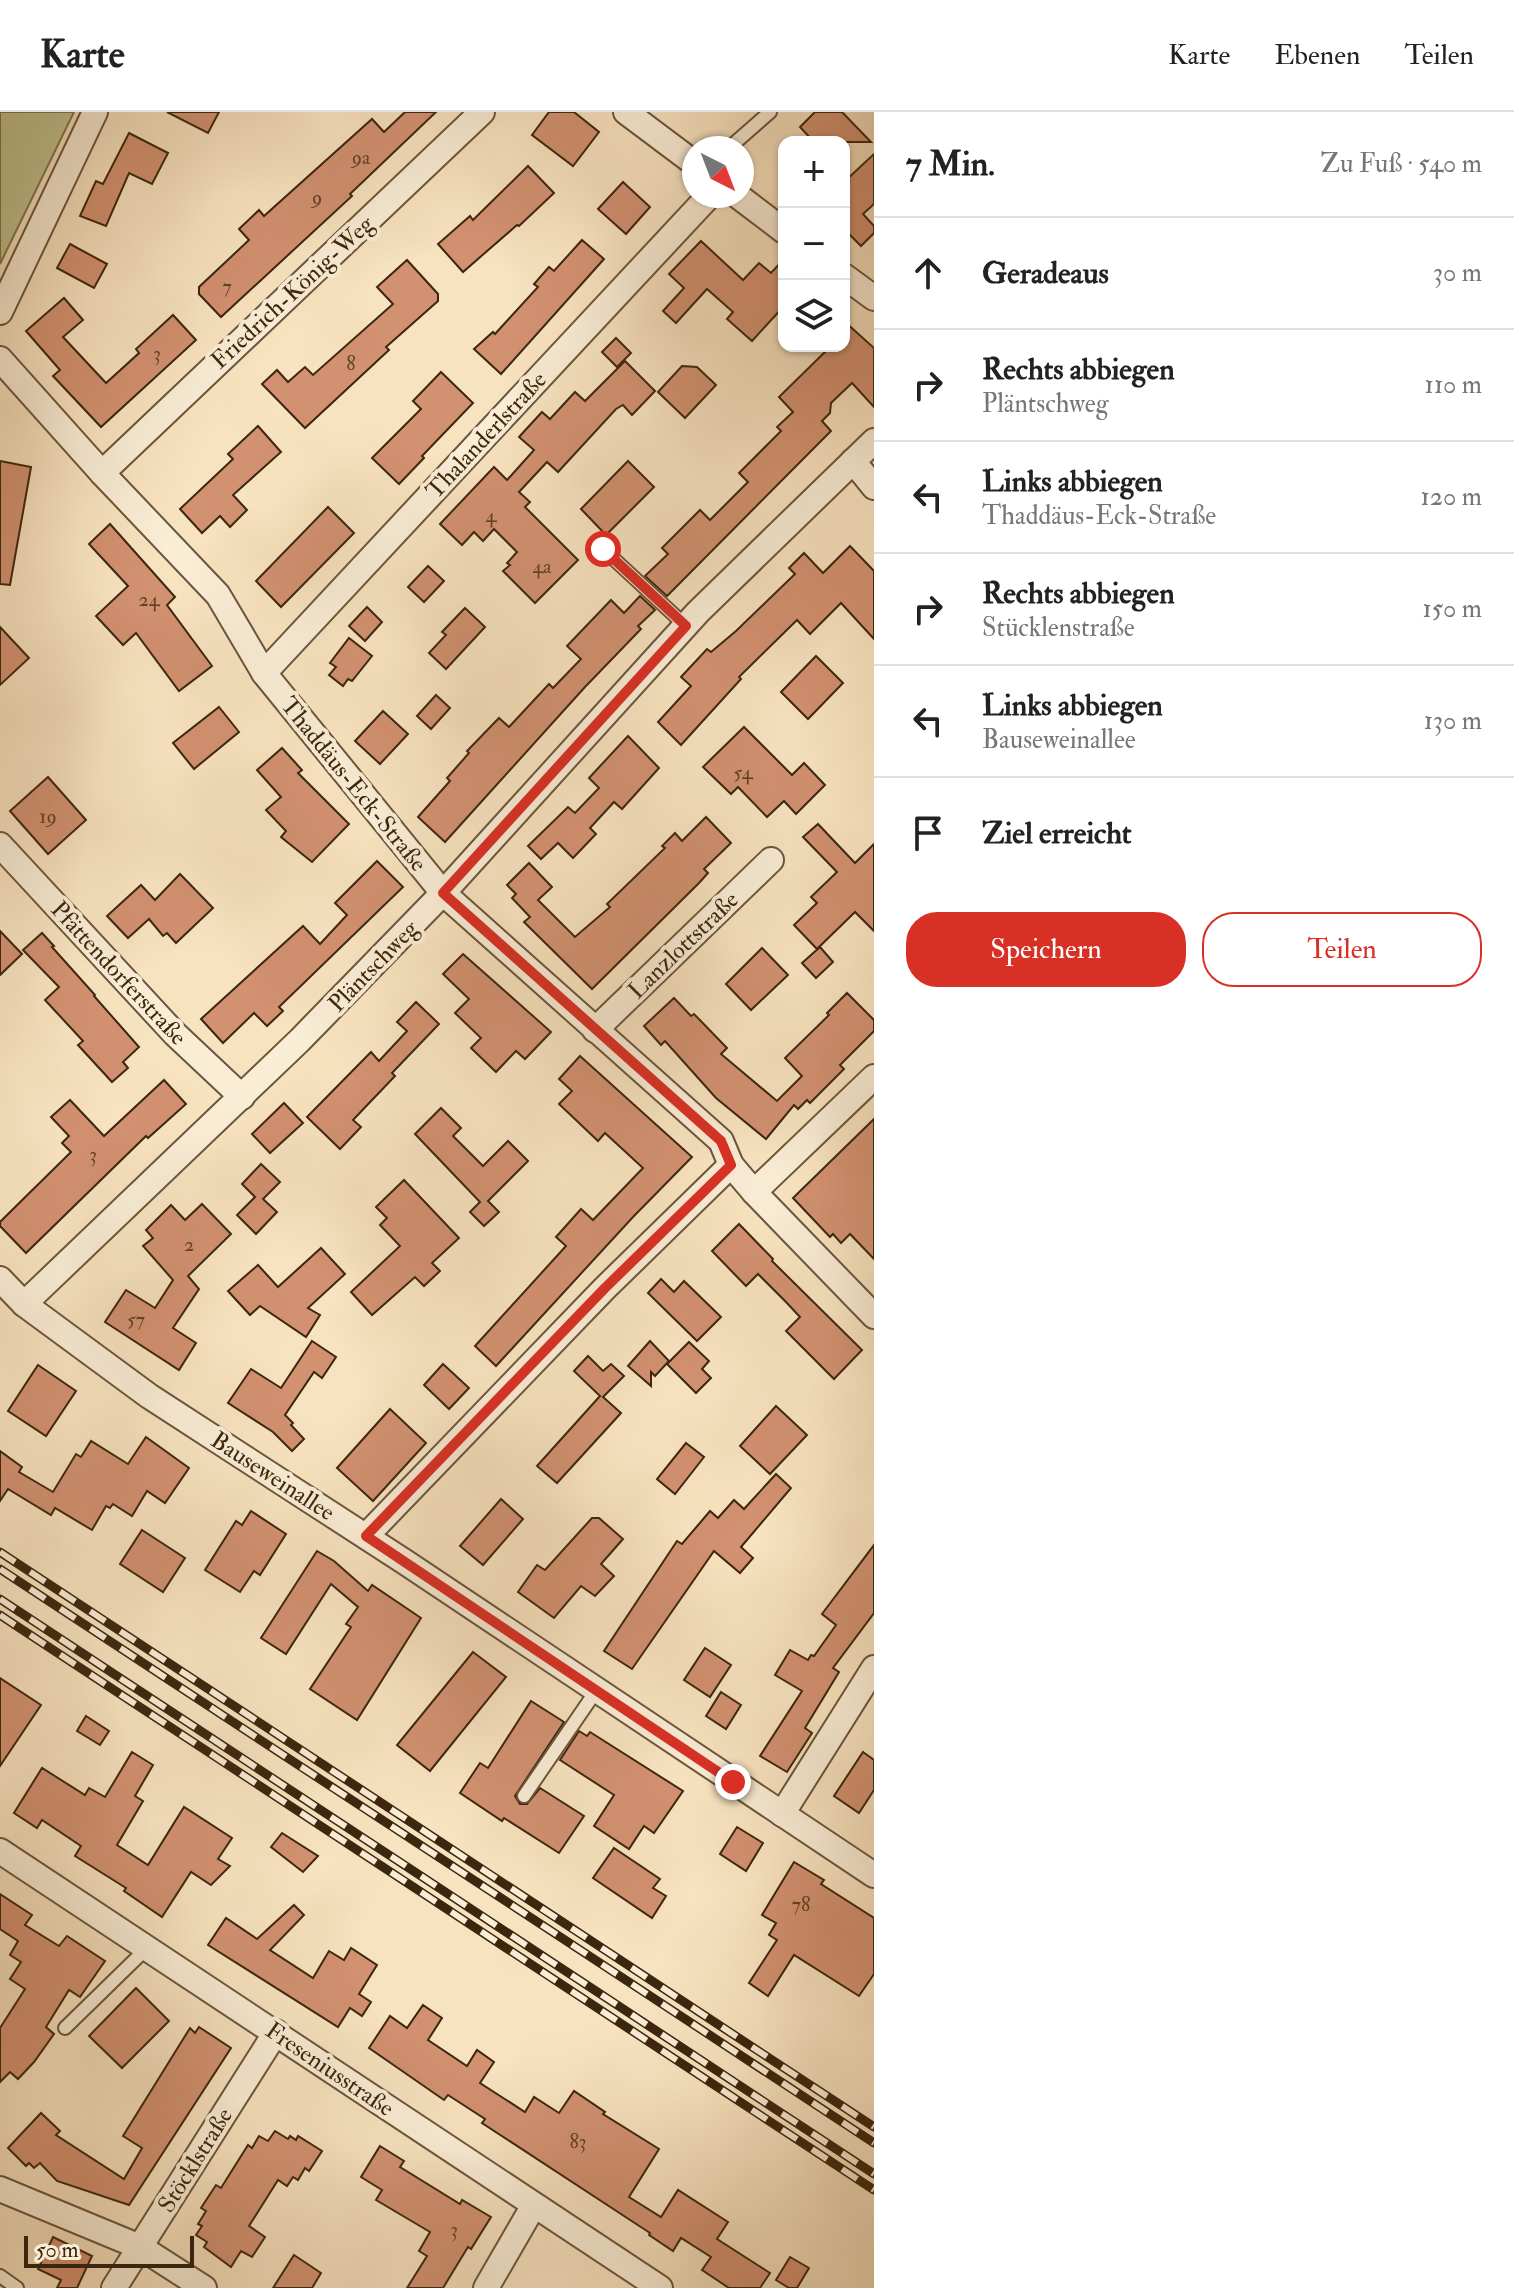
<!DOCTYPE html>
<html lang="de">
<meta charset="utf-8">
<style>
body{margin:0;font-family:"IM FELL Double Pica",serif;background:#f2f2f2;color:#222}
.controls{position:absolute;right:24px;top:24px;display:grid;overflow:hidden;border-radius:16px;box-shadow:0 2px 6px #0004}
.controls button{width:72px;height:72px;display:grid;place-items:center;padding:0;border:0;border-bottom:2px solid #e0e0e0;background:#fff;color:#222;font:40px sans-serif}
.compass{position:absolute;left:682px;top:24px;width:72px;height:72px;border-radius:50%;background:#fff;box-shadow:0 2px 6px #0004;rotate:138deg}
.scale{position:absolute;left:24px;bottom:20px;width:170px;box-sizing:border-box;padding-left:8px;border:4px solid #3c260d;border-top:0;font-size:22px;line-height:28px;white-space:nowrap;color:#3c260d;-webkit-text-stroke:6px #faedd6;paint-order:stroke}
.stop{position:absolute;width:24px;height:24px;margin:-18px;border:6px solid #d93025;border-radius:50%;background:#fff}
.stop.end{background:#d93025;border-color:#fff;box-shadow:0 2px 8px #0008}
.list{margin:0;padding:0;list-style:none}
h2{display:flex;justify-content:space-between;align-items:center;height:104px;margin:0;padding:0 32px;font-size:34px}
h2 small{font-size:26px;font-weight:400;color:#767676}
.list li{display:grid;grid-template-columns:52px 1fr auto;gap:24px;align-items:center;box-sizing:border-box;height:112px;padding:0 32px;border-top:2px solid #e0e0e0}
.list b{display:block;font-size:30px;white-space:nowrap}
.list p{margin:0;font-size:26px;white-space:nowrap;color:#767676}
.list em{font-size:26px;font-style:normal;color:#767676}
.actions{display:flex;gap:16px;padding:24px 32px}
.actions a{flex:1;padding:18px 0;border:2px solid #d93025;border-radius:32px;text-align:center;font-size:28px;color:#d93025}
.actions .main{background:#d93025;color:#fff}
.icon{flex:none;width:44px;height:44px;fill:none;stroke:currentColor;stroke-width:2;stroke-linecap:round;stroke-linejoin:round}
.map{position:relative;flex:none;width:874px;height:2176px;overflow:hidden}
header{display:flex;align-items:center;gap:48px;box-sizing:border-box;height:112px;padding:0 40px;background:#fff;border-bottom:2px solid #e0e0e0}
header strong{font-size:38px}
nav{display:flex;gap:44px;margin-inline-start:auto;font-size:28px}
main{display:flex}
aside{flex:1;background:#fff}
.map>svg:first-child{display:block}
</style>
<header>
<strong>Karte</strong>
<nav><a>Karte</a><a>Ebenen</a><a>Teilen</a></nav>
</header>
<main>
<div class="map">
<svg width="874" height="2176" viewBox="0 0 874 2176">
<rect width="100%" height="100%" fill="#f8e3c0"/>
<filter id="stains"><feTurbulence type="fractalNoise" baseFrequency=".0025" numOctaves="4"/><feColorMatrix values="0 0 0 0 .2 0 0 0 0 .09 0 0 0 0 .02 0 0 0 .5 -.17"/></filter>
<radialGradient id="worn" r=".72"><stop offset=".6" stop-color="#630" stop-opacity="0"/><stop offset="1" stop-color="#630" stop-opacity=".3"/></radialGradient>
<!-- green -->
<path fill="#c0c390" stroke="#7e744e" stroke-width="2" d="M0,0H74L0,152Z"/>
<!-- building -->
<g fill="#d29171" stroke="#3c260d" stroke-width="2">
<path d="M167,0H219L208,21Z"/>
<path d="M405,0H436L350,82L352,84L221,205L199,182V175L249,128L239,117L259,98L264,104L372,7L384,20Z"/>
<path d="M549,0H574L599,20L573,54L532,23Z"/>
<path d="M815,0H842L871,30H814L800,15Z"/>
<path d="M129,21L168,41L152,72L129,61L106,114L80,104L96,69L103,72Z"/>
<path d="M874,42V92L863,102L874,114V121L861,134L846,119L844,120V70Z"/>
<path d="M528,54L554,81L519,114L517,113L463,160L438,132L470,104L473,108Z"/>
<path d="M623,70L650,95L626,122L598,97Z"/>
<path d="M582,128L604,147L501,262L474,237L493,220L495,222L538,175L534,172L549,155L554,159Z"/>
<path d="M701,129L743,168L759,151L771,161L784,147V194L752,229L727,207L733,200L707,177L676,211L663,199L684,176L669,162Z"/>
<path d="M70,132L107,152L94,176L57,156Z"/>
<path d="M407,148L438,182V189L386,235L389,238L305,316L262,272L277,258L288,270L305,255L313,263L393,192L377,175Z"/>
<path d="M64,186L83,208L63,225L106,271L139,241L136,237L173,203L196,228L101,315L53,264L60,258L26,219Z"/>
<path d="M844,209L874,236V295L852,271L831,291L830,301L822,309L831,319L667,484L645,464L668,442L662,436L700,398L710,408L748,370L739,361L781,319L777,315L793,300L779,285L831,234H844Z"/>
<path d="M616,226L631,241L617,255L602,240Z"/>
<path d="M625,249L655,279L632,303L623,293L616,297L558,360L547,350L519,380L530,390L525,395L578,448L535,491L503,459L510,453L507,451L517,440L494,417L483,429L474,420L462,433L440,412L494,355L507,368L534,338L519,325L542,300L550,307L575,280L585,289Z"/>
<path d="M682,254L697,255L716,273L685,306L658,280Z"/>
<path d="M441,260L473,291L422,344L424,346L399,372L372,346L421,297L413,289Z"/>
<path d="M258,314L281,340L233,383L247,398L230,415L220,404L202,421L180,397L233,347L228,342Z"/>
<path d="M0,349L31,355L10,473L0,472Z"/>
<path d="M628,349L654,375L606,423L581,397Z"/>
<path d="M328,395L354,421L281,495L256,469Z"/>
<path d="M110,412L175,485L167,493L212,554L179,579L136,521L123,533L96,504L128,474L89,432Z"/>
<path d="M850,434L874,459V527L841,491L810,522L797,508L739,565L741,567L681,633L658,610L691,574L681,565L707,537L711,540L736,519L795,462L789,456L804,441L823,461Z"/>
<path d="M428,454L444,469L424,490L408,475Z"/>
<path d="M640,484L655,498L638,514L641,517L585,575L445,730L418,705L450,669L447,666L469,641L467,639L499,606L509,615L549,572L553,576L581,547L567,534L611,488L624,501Z"/>
<path d="M367,495L382,510L365,529L349,514Z"/>
<path d="M465,496L485,515L446,557L429,541L446,523L442,520Z"/>
<path d="M0,515L29,546L0,573Z"/>
<path d="M349,526L372,544L352,569L348,567L343,574L329,563L336,555L330,551Z"/>
<path d="M816,544L843,571L808,607L781,580Z"/>
<path d="M436,583L450,596L431,617L417,604Z"/>
<path d="M219,595L239,620L194,657L173,631Z"/>
<path d="M383,599L408,622L380,652L355,629Z"/>
<path d="M744,615L792,663L804,651L825,673L796,702L784,689L767,705L738,675L731,682L703,655Z"/>
<path d="M628,624L659,656L622,697L614,690L590,716L596,722L573,746L558,731L541,747L528,734L568,695L575,701L599,676L589,666Z"/>
<path d="M282,636L302,658L298,661L349,712L312,750L281,725L286,719L266,698L281,685L257,658Z"/>
<path d="M48,665L86,708L48,742L10,699Z"/>
<path d="M706,705L731,731L704,757L708,761L699,771L592,877L524,810L530,805L512,786L516,782L507,773L529,751L552,775L538,788L575,825L610,795L607,792L665,736L662,734L675,721L682,729Z"/>
<path d="M818,712L855,751L874,732V819L855,800L817,837L794,813L817,791L811,785L837,760L803,725Z"/>
<path d="M377,749L403,775L279,895L283,899L267,914L254,901L223,931L201,907L303,814L320,832L347,803L335,791Z"/>
<path d="M180,762L213,796L176,831L167,821L163,824L149,807L128,826L107,804L141,773L155,788Z"/>
<path d="M0,819L22,842L0,863Z"/>
<path d="M42,821L54,834L52,835L95,883L94,884L139,935L123,950L128,956L112,970L78,933L83,929L45,888L59,875L23,838Z"/>
<path d="M820,835L833,850L816,866L802,851Z"/>
<path d="M762,836L788,863L751,898L726,872Z"/>
<path d="M463,842L551,920L525,947L516,939L496,960L471,936L481,926L455,901L469,887L443,862Z"/>
<path d="M847,881L874,908V919L840,953L844,957L810,991L807,988L798,997L794,993L766,1027L716,986L665,929L661,933L644,914L674,886L691,904L694,902L727,936L721,942L777,989L802,964L785,946L829,903L827,901Z"/>
<path d="M416,890L439,912L392,961L395,964L353,1008L361,1015L340,1037L307,1005L371,940L379,949L407,919L397,910Z"/>
<path d="M580,944L692,1045L633,1105L496,1254L475,1234L566,1134L556,1125L581,1097L593,1108L643,1056L605,1021L598,1029L559,992L572,979L559,967Z"/>
<path d="M164,968L186,992L148,1026L146,1024L26,1141L0,1114V1110L71,1040L62,1031L69,1024L51,1005L70,988L104,1024Z"/>
<path d="M284,991L303,1011L270,1041L252,1022Z"/>
<path d="M441,996L461,1016L453,1024L483,1054L508,1029L528,1049L488,1089L499,1100L484,1114L470,1100L480,1090L415,1022Z"/>
<path d="M874,1007V1147L850,1122L841,1131L833,1122L830,1125L793,1086Z"/>
<path d="M261,1052L280,1070L263,1087L277,1100L256,1122L237,1103L255,1085L242,1072Z"/>
<path d="M404,1068L459,1126L432,1151L440,1159L424,1174L415,1165L372,1203L351,1180L400,1134L380,1113L387,1106L376,1095Z"/>
<path d="M202,1092L231,1122L188,1164L199,1177L173,1216L196,1231L179,1258L105,1210L126,1178L155,1196L173,1168L143,1134L153,1126L146,1118L171,1093L185,1108Z"/>
<path d="M739,1112L773,1147L772,1149L862,1238L834,1267L786,1219L800,1205L786,1190L758,1162L746,1174L712,1139Z"/>
<path d="M321,1136L345,1162L308,1196L320,1203L306,1225L260,1194L250,1203L228,1179L258,1153L278,1175Z"/>
<path d="M661,1167L674,1180L684,1169L721,1205L697,1229L648,1181Z"/>
<path d="M312,1229L336,1245L322,1266L314,1260L285,1303L293,1311L291,1313L304,1327L292,1339L273,1320L228,1291L251,1257L281,1276Z"/>
<path d="M650,1229L669,1249L655,1264L651,1260V1274L628,1254Z"/>
<path d="M689,1230L709,1249L702,1257L711,1266L696,1281L667,1252Z"/>
<path d="M588,1244L603,1259L611,1252L624,1264L603,1285L621,1301L557,1371L537,1354L600,1284L574,1259Z"/>
<path d="M443,1252L469,1276L449,1297L424,1273Z"/>
<path d="M38,1253L76,1279L46,1324L8,1299Z"/>
<path d="M776,1294L807,1323L770,1362L740,1334Z"/>
<path d="M390,1297L426,1331L373,1389L337,1356Z"/>
<path d="M146,1325L189,1356L165,1391L147,1379L132,1404L113,1392L110,1396L106,1394L92,1418L55,1396L51,1403L8,1377L0,1389V1339L22,1355L19,1360L53,1380L76,1342L81,1345L91,1329L128,1352Z"/>
<path d="M686,1331L704,1345L675,1382L657,1367Z"/>
<path d="M776,1362L791,1376L741,1435L753,1446L740,1461L714,1439L632,1557L604,1539L677,1429L682,1432L710,1399L718,1406L734,1388L744,1397Z"/>
<path d="M501,1387L523,1407L483,1453L460,1434Z"/>
<path d="M251,1399L286,1422L260,1463L254,1459L240,1480L205,1458L236,1409L242,1413Z"/>
<path d="M592,1406H599L623,1427L601,1452L614,1464L595,1484L581,1474L554,1506L518,1480L537,1453L545,1458Z"/>
<path d="M142,1418L185,1446L163,1480L120,1452Z"/>
<path d="M874,1433V1501L833,1556L839,1560L805,1616L812,1621L787,1660L760,1644L802,1579L775,1563L790,1538L808,1548L811,1543L814,1544L836,1513L822,1502Z"/>
<path d="M317,1439L334,1449L368,1479L372,1473L421,1506L357,1608L310,1577L351,1515L346,1512L358,1495L331,1472L286,1542L261,1526Z"/>
<path d="M705,1536L731,1553L710,1585L684,1568Z"/>
<path d="M473,1540L506,1565L430,1659L397,1633Z"/>
<path d="M0,1566L41,1593L0,1654Z"/>
<path d="M721,1580L741,1593L726,1617L706,1604Z"/>
<path d="M531,1589L564,1610L515,1684L520,1692H527L540,1676L584,1704L559,1741L504,1706L502,1709L460,1681L480,1651L488,1656Z"/>
<path d="M86,1604L109,1619L100,1633L77,1619Z"/>
<path d="M579,1619L587,1624L590,1620L683,1679L654,1721L644,1714L629,1737L594,1714L614,1683L560,1648Z"/>
<path d="M132,1640L153,1653L135,1684L143,1689L117,1733L148,1753L184,1695L232,1726L218,1747L230,1754L211,1773L191,1760L162,1805L124,1779L126,1776L75,1744L81,1734L42,1708L37,1716L14,1701L42,1656L85,1683L89,1676L105,1685Z"/>
<path d="M863,1640L874,1648V1678L859,1701L834,1684Z"/>
<path d="M737,1715L763,1731L746,1759L720,1742Z"/>
<path d="M282,1721L318,1744L303,1760L271,1735Z"/>
<path d="M614,1736L660,1767L653,1776L666,1784L652,1806L593,1766Z"/>
<path d="M794,1750L824,1768L821,1772L874,1806V1862L859,1884L794,1843L768,1884L749,1871L777,1828L769,1823L776,1811L762,1803Z"/>
<path d="M0,1782L32,1803L25,1813L59,1834L67,1824L105,1849L80,1885L69,1878L46,1915L54,1922L34,1950L18,1967L10,1960L0,1970V1916L25,1877L10,1867L21,1850L10,1843L18,1829L0,1817Z"/>
<path d="M294,1793L304,1803L270,1838L313,1866L329,1839L344,1848L351,1836L377,1853L359,1882L371,1890L362,1904L350,1896L338,1915L208,1833L226,1806L257,1827Z"/>
<path d="M136,1876L169,1909L122,1956L89,1924Z"/>
<path d="M423,1893L442,1906L428,1928L467,1954L477,1938L494,1950L480,1971L525,2000L534,1985L559,2001L574,1979L605,2000L603,2002L659,2037L629,2085L661,2105L678,2078L728,2110L717,2127L770,2161L760,2176H729L702,2158L711,2145L681,2126L673,2139L649,2123L650,2121L482,2011L485,2007L448,1983L444,1988L369,1936L390,1904L407,1916Z"/>
<path d="M199,1915L231,1936L129,2093L57,2069L40,2051L34,2056L29,2051L26,2054L8,2036L41,2001L60,2019L56,2023L124,2067L142,2036L123,2024L190,1916L195,1921Z"/>
<path d="M275,2019L288,2027L290,2024L296,2028L298,2024L322,2039L309,2059L305,2056L298,2068L293,2065L287,2074L278,2068L249,2114L265,2125L252,2145L241,2139L231,2155L204,2135L207,2130L196,2123L202,2114L198,2112L206,2099L201,2096L216,2073L221,2076L248,2033L252,2036L259,2024L268,2029Z"/>
<path d="M380,2034L404,2049L400,2055L460,2092L462,2088L491,2105L471,2137L468,2135L443,2176H407L427,2144L419,2139L430,2120L376,2088L382,2078L361,2065Z"/>
<path d="M53,2125L92,2144L77,2176H57L61,2168L38,2157Z"/>
<path d="M294,2143L321,2161L312,2176H273Z"/>
<path d="M790,2145L809,2156L797,2176H789L776,2168Z"/>
</g>
<g fill="none" stroke-linecap="round" stroke-linejoin="round">
<!-- lane casing -->
<g stroke="#6b553a" stroke-width="16">
<g id="lane">
<path d="M729,36L770,0"/>
<path d="M603,437L686,514"/>
<path d="M524,1684L596,1579"/>
<path d="M65,1916L147,1836"/>
<path d="M0,2164L17,2176"/>
</g>
</g>
<!-- street casing -->
<g stroke="#6b553a" stroke-width="28">
<g id="street">
<path d="M626,0L694,51"/>
<path d="M738,84L784,119"/>
<path d="M844,164L874,186"/>
<path d="M0,200L95,0"/>
<path d="M0,247L102,361L218,483L264,561L443,781L721,1029L731,1053L754,1080L874,1204"/>
<path d="M853,349L874,375"/>
<path d="M102,361L482,0"/>
<path d="M264,561L709,84"/>
<path d="M0,733L175,922L242,985"/>
<path d="M595,918L771,748"/>
<path d="M754,1080L874,965"/>
<path d="M0,1167L24,1192L149,1284L405,1450L874,1763"/>
<path d="M24,1192L300,928L443,781L698,500L874,329"/>
<path d="M366,1424L605,1176L731,1053"/>
<path d="M782,1702L874,1556"/>
<path d="M0,1739L660,2176"/>
<path d="M0,2077L140,2135L204,2176"/>
<path d="M114,2176L276,1920"/>
<path d="M486,2176L534,2093"/>
</g>
</g>
<!-- lane -->
<use href="#lane" stroke="#faedd6" stroke-width="12"/>
<!-- street -->
<use href="#street" stroke="#faedd6" stroke-width="24"/>
<!-- rail casing -->
<g stroke="#3c260d" stroke-width="9">
<g id="rail">
<path d="M0,1440L874,2015"/>
<path d="M0,1457L874,2031"/>
<path d="M0,1487L874,2062"/>
<path d="M0,1503L874,2078"/>
</g>
</g>
<!-- rail -->
<use href="#rail" stroke="#faedd6" stroke-width="6" stroke-dasharray="18" stroke-linecap="butt"/>
</g>
<g fill="none" stroke-linecap="round" stroke-linejoin="round">
<!-- route -->
<path stroke="#d93025" stroke-width="10" d="M603,437L686,514L443,781L721,1029L731,1053L605,1176L366,1424L733,1670"/>
</g>
<g text-anchor="middle" stroke-width="8" stroke-linejoin="round" paint-order="stroke">
<!-- number labels -->
<g font-size="20" fill="#624126">
<text x="361" y="52">9a</text>
<text x="317" y="92">9</text>
<text x="227" y="181">7</text>
<text x="157" y="248">3</text>
<text x="351" y="258">8</text>
<text x="491" y="410">4</text>
<text x="542" y="461">4a</text>
<text x="149" y="494">24</text>
<text x="743" y="667">54</text>
<text x="48" y="711">19</text>
<text x="93" y="1049">3</text>
<text x="189" y="1139">2</text>
<text x="136" y="1214">57</text>
<text x="801" y="1799">78</text>
<text x="578" y="2036">83</text>
<text x="454" y="2124">3</text>
</g>
<!-- street labels -->
<g font-size="24" fill="#3c260d" stroke="#faedd6">
<text transform="translate(292 180) rotate(-43)" y="8">Friedrich-König-Weg</text>
<text transform="translate(486 323) rotate(-47)" y="8">Thalanderlstraße</text>
<text transform="translate(354 672) rotate(51)" y="8">Thaddäus-Eck-Straße</text>
<text transform="translate(683 833) rotate(-44)" y="8">Lanzlottstraße</text>
<text transform="translate(373 854) rotate(-46)" y="8">Pläntschweg</text>
<text transform="translate(119 861) rotate(47)" y="8">Pfättendorferstraße</text>
<text transform="translate(273 1364) rotate(33)" y="8">Bauseweinallee</text>
<text transform="translate(330 1957) rotate(34)" y="8">Freseniusstraße</text>
<text transform="translate(195 2048) rotate(-58)" y="8">Stöcklstraße</text>
</g>
</g>
<rect width="100%" height="100%" filter="url(#stains)"/>
<rect width="100%" height="100%" fill="url(#worn)"/>
</svg>
<div class="controls">
<button>+</button>
<button>−</button>
<button><svg class="icon" aria-label="layers" viewBox="0 0 24 24"><path d="M12 4l9 5-9 5-9-5zM3 14l9 5 9-5"/></svg></button>
</div>
<svg class="compass" viewBox="-18 -18 36 36"><path d="M0-13l5 13h-10z" fill="#e53935"/><path d="M0 13l5-13h-10z" fill="#767676"/></svg>
<div class="scale">50 m</div>
<div class="stop" style="left:603px;top:437px"></div>
<div class="stop end" style="left:733px;top:1670px"></div>
</div>
<aside>
<h2>7 Min.<small>Zu Fuß · 540 m</small></h2>
<ul class="list">
<li><svg class="icon" aria-label="ahead" viewBox="0 0 24 24"><path d="M12 20V5M6 11l6-6 6 6"/></svg><div><b>Geradeaus</b></div><em>30 m</em></li>
<li><svg class="icon" aria-label="right" viewBox="0 0 24 24"><path d="M7 20v-9h11M14 6l5 5-5 5"/></svg><div><b>Rechts abbiegen</b><p>Pläntschweg</p></div><em>110 m</em></li>
<li><svg class="icon" aria-label="left" viewBox="0 0 24 24"><path d="M17 20v-9H6M10 6l-5 5 5 5"/></svg><div><b>Links abbiegen</b><p>Thaddäus-Eck-Straße</p></div><em>120 m</em></li>
<li><svg class="icon" aria-label="right" viewBox="0 0 24 24"><path d="M7 20v-9h11M14 6l5 5-5 5"/></svg><div><b>Rechts abbiegen</b><p>Stücklenstraße</p></div><em>150 m</em></li>
<li><svg class="icon" aria-label="left" viewBox="0 0 24 24"><path d="M17 20v-9H6M10 6l-5 5 5 5"/></svg><div><b>Links abbiegen</b><p>Bauseweinallee</p></div><em>130 m</em></li>
<li><svg class="icon" aria-label="arrive" viewBox="0 0 24 24"><path d="M6 21V4h12l-3 4 3 4H6"/></svg><div><b>Ziel erreicht</b></div></li>
</ul>
<div class="actions"><a class="main">Speichern</a><a>Teilen</a></div>
</aside>
</main>
